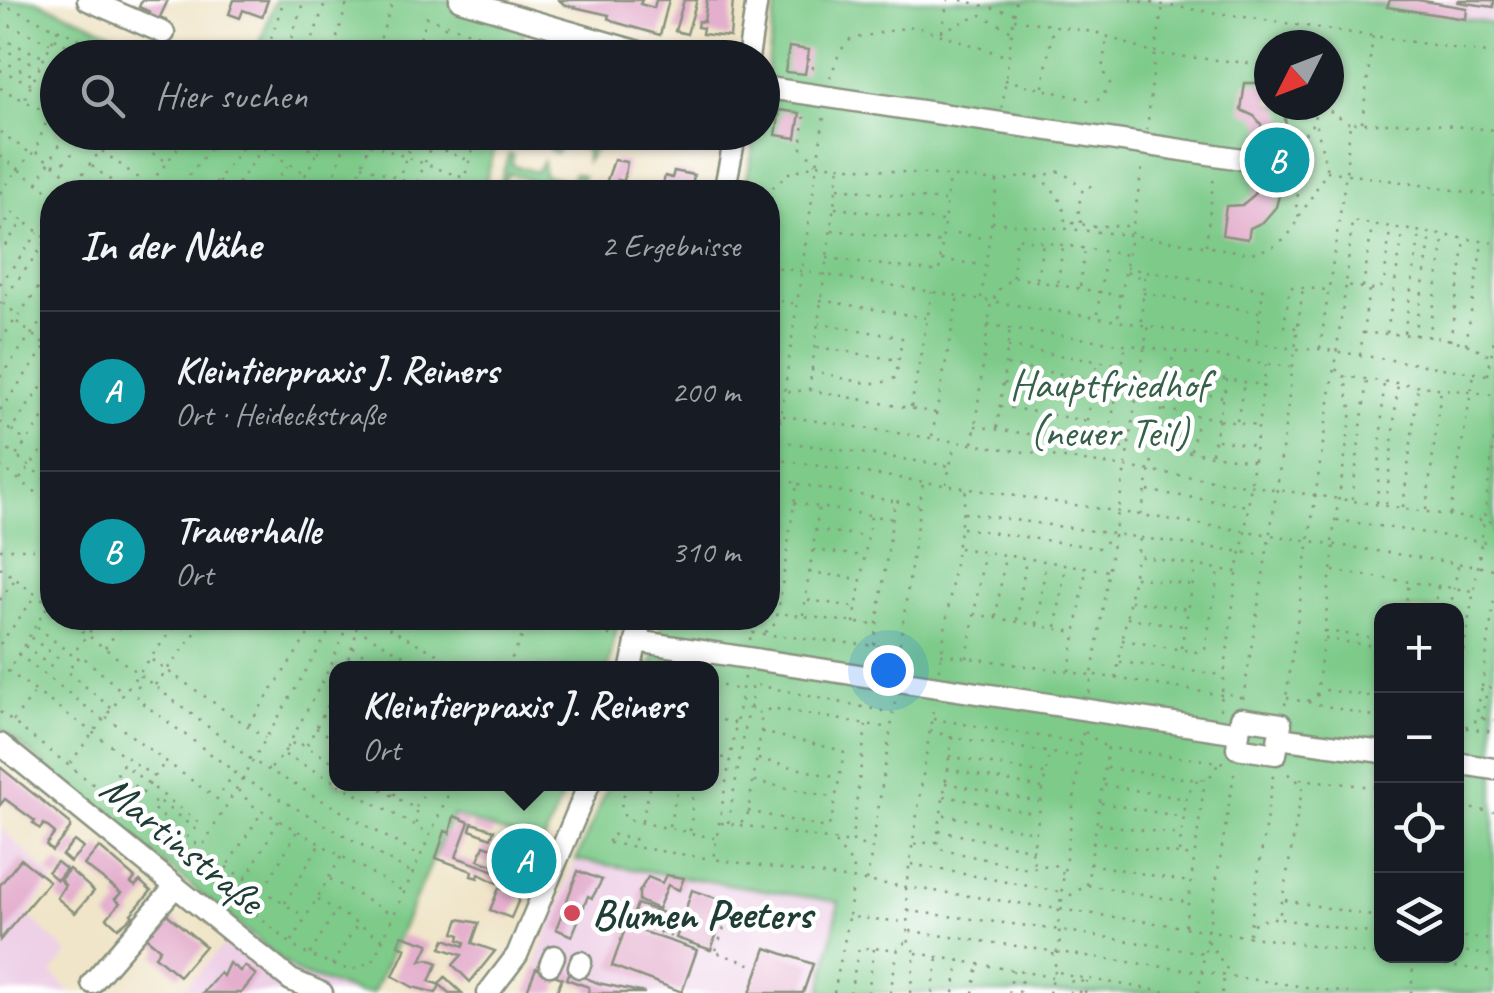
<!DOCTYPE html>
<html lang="de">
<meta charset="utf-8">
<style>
body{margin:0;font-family:Caveat,sans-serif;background:#20242c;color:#f1f3f6}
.controls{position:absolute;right:30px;bottom:30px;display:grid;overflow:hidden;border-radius:20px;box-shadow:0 2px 8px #0004}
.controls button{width:90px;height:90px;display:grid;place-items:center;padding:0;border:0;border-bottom:2px solid #363941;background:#171b24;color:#f1f3f6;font:50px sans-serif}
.compass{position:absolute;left:1254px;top:30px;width:90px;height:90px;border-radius:50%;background:#171b24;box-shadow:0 2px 8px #0004;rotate:228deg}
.you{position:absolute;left:888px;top:670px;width:35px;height:35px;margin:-25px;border:8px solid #fff;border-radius:50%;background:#1a73e8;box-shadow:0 0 0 15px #1a73e833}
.badge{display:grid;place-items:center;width:65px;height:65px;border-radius:50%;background:#ea580c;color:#fff;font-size:32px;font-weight:700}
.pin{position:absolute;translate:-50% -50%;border:5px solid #fff;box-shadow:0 2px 10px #0006}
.popup{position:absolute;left:329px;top:661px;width:390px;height:130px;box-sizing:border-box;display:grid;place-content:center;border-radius:20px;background:#171b24;filter:drop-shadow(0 2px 8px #0005);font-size:32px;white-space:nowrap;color:#9ea1a6}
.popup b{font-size:38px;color:#f1f3f6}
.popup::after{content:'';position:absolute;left:50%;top:100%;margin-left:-20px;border:20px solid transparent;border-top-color:#171b24}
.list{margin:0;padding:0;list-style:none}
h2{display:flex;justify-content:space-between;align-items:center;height:130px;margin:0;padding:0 40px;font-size:42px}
h2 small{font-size:32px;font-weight:400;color:#9ea1a6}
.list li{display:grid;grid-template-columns:65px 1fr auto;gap:30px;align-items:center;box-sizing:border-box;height:160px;padding:0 40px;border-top:2px solid #363941}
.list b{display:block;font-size:38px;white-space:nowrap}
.list p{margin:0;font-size:32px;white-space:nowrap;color:#9ea1a6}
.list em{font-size:32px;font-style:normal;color:#9ea1a6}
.icon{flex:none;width:55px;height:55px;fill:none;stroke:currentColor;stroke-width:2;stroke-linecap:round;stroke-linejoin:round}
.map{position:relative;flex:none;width:1494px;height:993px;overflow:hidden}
.search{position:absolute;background:#171b24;box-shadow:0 2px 8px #0004;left:40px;top:40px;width:740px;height:110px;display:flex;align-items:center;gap:25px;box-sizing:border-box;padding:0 35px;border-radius:55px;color:#9ea1a6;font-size:38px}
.panel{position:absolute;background:#171b24;box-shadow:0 2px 8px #0004;left:40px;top:180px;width:740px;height:450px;border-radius:40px}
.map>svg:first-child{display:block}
</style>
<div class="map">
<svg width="1494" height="993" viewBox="0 0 1494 993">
<rect width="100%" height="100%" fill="#fff"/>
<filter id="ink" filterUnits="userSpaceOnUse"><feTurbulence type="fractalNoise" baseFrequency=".01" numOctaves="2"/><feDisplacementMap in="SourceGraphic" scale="20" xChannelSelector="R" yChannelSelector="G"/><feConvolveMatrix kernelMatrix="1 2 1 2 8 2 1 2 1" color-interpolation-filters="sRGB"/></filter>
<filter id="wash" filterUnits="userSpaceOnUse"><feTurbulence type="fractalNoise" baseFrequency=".0048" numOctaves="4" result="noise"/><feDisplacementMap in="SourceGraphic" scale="40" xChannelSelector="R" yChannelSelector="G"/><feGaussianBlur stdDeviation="2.25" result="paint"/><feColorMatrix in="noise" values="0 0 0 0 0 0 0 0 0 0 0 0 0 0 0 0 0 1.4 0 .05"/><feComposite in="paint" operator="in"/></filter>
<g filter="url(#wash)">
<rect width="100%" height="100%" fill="#f0e5c9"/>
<!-- built -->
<g fill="#eed0e7">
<path d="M1352,0H1494V24Z"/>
<path d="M0,827L54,880L27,915L68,953L52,973L71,993H0Z"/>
<path d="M576,860L839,902L821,993H586L587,988L535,966Z"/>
<path d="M241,926L297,973L360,993H180Z"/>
</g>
<!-- green -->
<g fill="#7dca89" stroke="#4e845e" stroke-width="2.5" fill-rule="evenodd">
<path d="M0,0H35L170,57L58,58V132L498,133L483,192H52V618H619L608,668H336V784H567L542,846L453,815L373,993H360L297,973L0,728Z"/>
<path d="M275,0H459L527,19L517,57L255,58Z"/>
<path d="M777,0H1352L1494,24V993H821L839,902L576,860L609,784H712V668H651L662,618H768V192H744L756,133L762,132L763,96ZM1269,45H1329V105H1269ZM1382,610H1456V956H1382Z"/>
<path d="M525,133H564L592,142L596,133L603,137L586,161V149L562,142L556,153L549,150L551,139Z"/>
<path d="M509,154L513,155L512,165L536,172L543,161L544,175L570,181L574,173L583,176L572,192H563L564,189L544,183L540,192L531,190L533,181L509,173L503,183L501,180Z"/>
</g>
<g id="blocks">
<!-- building -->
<g fill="#e4afcd">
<path d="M142,0H168L160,17L166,20L164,25L147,18L150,12L139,7Z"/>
<path d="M234,0H268L262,17L243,10L240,18L229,14Z"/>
<path d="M559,0H642L640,4L654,8L656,0H669L660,35L618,23L608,18L609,15L565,5Z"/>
<path d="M684,0H697L687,34L675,31Z"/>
<path d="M707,0H733L730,37L702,34L703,28L697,27L698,21L704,22Z"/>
<path d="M1390,0H1417L1467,8L1466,19L1387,7Z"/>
<path d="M1459,0H1494V7L1458,2Z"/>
<path d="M789,47L809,50L805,74L785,72Z"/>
<path d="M1245,83H1265L1269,87V105H1278L1285,117L1287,145L1294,153L1301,154L1297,183L1291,182L1281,188L1276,207L1263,222L1250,228L1248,239L1222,235L1226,206L1242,205L1254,195L1258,176L1253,164L1263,148L1261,124L1254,116L1241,110Z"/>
<path d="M780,110L800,113L796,138L776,135Z"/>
<path d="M614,160L627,162L624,181L618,180L616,192H603Z"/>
<path d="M674,171L694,175L691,192H670L662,188L665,176L672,178Z"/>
<path d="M0,767L70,823V829L52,851L46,845L55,833L44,824L40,829L33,823L35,821L5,799L0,805Z"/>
<path d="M454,816L469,822L456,857L501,873L497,883L479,874L478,878L471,876L472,871L436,858L445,831L450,833Z"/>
<path d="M472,823L494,830L491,838L470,830Z"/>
<path d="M74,841L83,848L70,862L62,855Z"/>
<path d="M484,845L509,854L504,869L478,860Z"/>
<path d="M520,846L538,853L528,876L510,869Z"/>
<path d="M99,847L135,878L131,883L135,886L140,881L151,891L131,914L133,916L118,928L107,918L120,903L115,899L121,893L84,865Z"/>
<path d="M21,859L49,881L0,940V885Z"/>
<path d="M57,862L66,869L57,880L48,872Z"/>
<path d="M69,869L94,891L75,913L57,898L65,885L60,880Z"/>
<path d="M578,871L602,880L592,898L588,896L572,936L556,929Z"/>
<path d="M666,875L684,878L679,890L668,885L658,909L639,901V892L648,877L662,883Z"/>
<path d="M499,888L521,895L511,918L490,910Z"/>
<path d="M692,890L728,902L711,950L676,938Z"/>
<path d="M637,904L675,917L669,934L631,921Z"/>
<path d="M162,910L205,946L179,976L155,956L160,949L142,934Z"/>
<path d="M459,919L479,923L472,943L495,951L470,982L453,965L462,955L441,948L445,939L464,946L465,942L459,940L460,935L454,933Z"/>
<path d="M626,926L697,950L682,992L612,966Z"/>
<path d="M402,935L429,944L421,961L428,959L438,963L429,981L440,985L436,993L413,987L393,976L406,948L398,945Z"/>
<path d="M766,948L813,964L803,993H750Z"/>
<path d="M229,963L240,971L245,966L256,975L241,993H203L220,973L223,976Z"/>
<path d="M536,968L562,978L556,993H526Z"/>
<path d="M569,971L598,983L645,993H588L589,987L566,979Z"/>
<path d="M445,977L462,993H449L439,984Z"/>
</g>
</g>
</g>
<g filter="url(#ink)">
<use href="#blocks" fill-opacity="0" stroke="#88917e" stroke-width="2.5"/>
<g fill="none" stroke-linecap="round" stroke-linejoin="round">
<!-- minor casing -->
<g stroke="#88917e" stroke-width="25">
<g id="minor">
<path d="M88,0L164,33"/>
<path d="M460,0L660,58"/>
<path d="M748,58L757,0"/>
<path d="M762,87L1242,159"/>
<path d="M724,192L736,132"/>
<path d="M636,641L1239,733"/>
<path d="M631,668L641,618"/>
<path d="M1241,718L1281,724L1276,754L1237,748Z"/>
<path d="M1279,738L1382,752"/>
<path d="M0,744L291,980L322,993"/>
<path d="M1456,763L1494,769"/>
<path d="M550,965L554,956"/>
<path d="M579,967L581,962"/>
<path d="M92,983L175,887"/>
<path d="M488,993L517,955L589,784"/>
</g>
</g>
<!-- path -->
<g stroke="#88917e" stroke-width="2.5" stroke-dasharray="2.5 8" stroke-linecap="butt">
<path d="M961,0L1013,13"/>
<path d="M1130,0L1494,54"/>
<path d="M0,4L82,40L83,55"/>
<path d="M1014,19L1098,33L1155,54L1163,6"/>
<path d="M0,21L50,43"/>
<path d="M941,31L981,15L1012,31"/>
<path d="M941,32L948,0"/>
<path d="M0,38L43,57"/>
<path d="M55,38L87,58"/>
<path d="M337,47L374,54"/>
<path d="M0,48L39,66"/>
<path d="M268,48L300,58"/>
<path d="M82,58L90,46L104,42L142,58"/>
<path d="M264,58L284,0"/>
<path d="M285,58L304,0"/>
<path d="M306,58L326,0"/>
<path d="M331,58L348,0"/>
<path d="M374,58L393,0"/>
<path d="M414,58L427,17L504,44L499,58"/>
<path d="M434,58L445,26"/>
<path d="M458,58L467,31"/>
<path d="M481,58L486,40"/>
<path d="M808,59L814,63L811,74"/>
<path d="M0,60L34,76"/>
<path d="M0,70L31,84"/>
<path d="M830,78L840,51L851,39L914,26L1009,57"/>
<path d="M1005,80L1092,101L1101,99L1110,83L1102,70L1107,37"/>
<path d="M1043,87L1053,26"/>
<path d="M0,88L44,111L47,120L35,151L18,169L0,156"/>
<path d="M25,98L58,29"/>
<path d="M1312,105L1327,171"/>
<path d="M1321,105L1349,123"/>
<path d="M1002,108L1016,0"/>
<path d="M47,115L58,98"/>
<path d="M1362,122L1373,36"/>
<path d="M1147,130L1155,54L1269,65"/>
<path d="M0,132L30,153"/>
<path d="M152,132L176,148"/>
<path d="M252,132L258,145L306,174"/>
<path d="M269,132L319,153"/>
<path d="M338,132L346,136"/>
<path d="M394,132L412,139"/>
<path d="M458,132L476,139L460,192"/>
<path d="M116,133L166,161"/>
<path d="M802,140L805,112"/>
<path d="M370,144L464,178"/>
<path d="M434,147L468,160"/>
<path d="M801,147L816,163"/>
<path d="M102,151L148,185"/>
<path d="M36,152L90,192"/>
<path d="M53,164L67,161L86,132"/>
<path d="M362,165L437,192"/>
<path d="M92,166L126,192"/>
<path d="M1037,177L1061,171L1083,188"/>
<path d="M219,181L232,192"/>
<path d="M76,182L115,132"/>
<path d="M37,183L67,132"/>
<path d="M354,188L367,192"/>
<path d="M838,188L944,201"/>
<path d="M144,192L190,132"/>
<path d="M176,192L223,132"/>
<path d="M209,192L243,147L248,132"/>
<path d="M232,192L262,149"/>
<path d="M267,192L287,166"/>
<path d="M292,192L306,174L327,132"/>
<path d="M329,192L349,132"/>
<path d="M352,192L374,132"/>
<path d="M394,192L415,132"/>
<path d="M414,192L436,132"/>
<path d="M492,192L499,189"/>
<path d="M0,193L18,169L52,194"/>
<path d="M768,197L771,189L789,173L818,164L998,181L1034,175C1052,186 1065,200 1065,222L1094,226H1133"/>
<path d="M835,208L944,221"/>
<path d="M1299,217L1296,209L1306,130L1316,121"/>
<path d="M992,222L1131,235L1250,253L1271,248L1288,236L1327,171L1494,196"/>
<path d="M1081,223L1078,208L1083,188L1093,186"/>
<path d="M832,230L942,243"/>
<path d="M0,231L13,213L23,221L0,252"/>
<path d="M957,233L988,239"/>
<path d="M1206,245L1214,174"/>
<path d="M827,258L939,272L949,178"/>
<path d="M942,260L984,265"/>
<path d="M768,266L1295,349H1320L1494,376"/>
<path d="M1126,268L1263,289L1257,341"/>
<path d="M1127,272L1142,278"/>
<path d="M1013,277L1016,238L1128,255"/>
<path d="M1037,279L1043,243"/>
<path d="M1058,282L1063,246"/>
<path d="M0,284L38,233"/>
<path d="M1080,286L1085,249"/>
<path d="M1363,287L1372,226"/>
<path d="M1371,289L1376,291L1384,284L1390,229"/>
<path d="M1143,293L1259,312"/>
<path d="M981,298L997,182"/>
<path d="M770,299L797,304"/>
<path d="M994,299L996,292L1013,277L1122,296"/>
<path d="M820,300L926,318"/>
<path d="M3,303L19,316"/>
<path d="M0,304L48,239L23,221"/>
<path d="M1097,314L1106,253"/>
<path d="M1118,317L1143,162"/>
<path d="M1141,321L1145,271"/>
<path d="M17,322L52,351"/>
<path d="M988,325L1173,351"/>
<path d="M1296,328L1284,326L1290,287L1329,290"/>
<path d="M1363,333C1402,335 1459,332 1491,357"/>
<path d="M1387,333L1403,232"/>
<path d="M1404,333L1420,233"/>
<path d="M1415,336L1431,235"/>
<path d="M1429,338L1444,237"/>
<path d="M0,341L52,269"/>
<path d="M1450,341L1465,241"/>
<path d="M1466,344L1482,243"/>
<path d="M817,347L898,360"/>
<path d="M1008,347L1121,365"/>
<path d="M1320,348L1346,174L1350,123H1424L1494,130"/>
<path d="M1360,355L1369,289L1346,285L1352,221L1494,243"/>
<path d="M1007,365L1095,380"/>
<path d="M1336,369L1341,376L1494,395"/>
<path d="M811,370C835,375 876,392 896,377L902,338L893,336L819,323"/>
<path d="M1171,370L1262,385"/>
<path d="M1488,375L1494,338"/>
<path d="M0,377L52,306"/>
<path d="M1004,383L1091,398"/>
<path d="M1168,388L1223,397"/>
<path d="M809,390L839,168"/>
<path d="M788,392L809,390L936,413"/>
<path d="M1000,406L1087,421"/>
<path d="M911,407L932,292"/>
<path d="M0,410L52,338"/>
<path d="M1164,410L1219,419"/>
<path d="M768,415L781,418"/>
<path d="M783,416L1494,522"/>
<path d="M1220,420L1257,426"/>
<path d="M1237,421L1244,384"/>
<path d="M0,422L10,430L52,373"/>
<path d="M975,426L1127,449"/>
<path d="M997,428L1010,328"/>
<path d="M12,430L25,441"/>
<path d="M932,436L958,296"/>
<path d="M1218,440L1254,446"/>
<path d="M779,441L950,466"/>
<path d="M1083,441L1098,361"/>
<path d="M973,443L991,302"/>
<path d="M0,444L16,456L52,405"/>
<path d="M1107,444L1125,349"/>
<path d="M1157,447L1253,461"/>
<path d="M1177,448L1184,413"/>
<path d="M1191,450L1198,419"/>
<path d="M1212,453L1227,379"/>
<path d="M19,458L52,485"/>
<path d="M774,459L1494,569"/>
<path d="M0,466L52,504"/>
<path d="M20,479L52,437"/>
<path d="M771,479L797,483L778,613"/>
<path d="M45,480L52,469"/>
<path d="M798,484L893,501"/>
<path d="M946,484L955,443"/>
<path d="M1148,491L1248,506"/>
<path d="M1352,499L1367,379"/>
<path d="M794,503L869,515"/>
<path d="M1377,503L1384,381"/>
<path d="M1386,504L1398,383"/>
<path d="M768,505L824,116"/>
<path d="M1403,507L1418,386"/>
<path d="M1426,510L1441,389"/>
<path d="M964,513L1263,555"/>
<path d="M1450,514L1474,374"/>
<path d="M1141,515L1174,351L1291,367"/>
<path d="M1337,520L1494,543"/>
<path d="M962,528L1099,548L1103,547L1109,535"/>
<path d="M815,530L866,536"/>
<path d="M1140,539L1137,556L1237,572L1245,532L1266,364"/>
<path d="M1332,542L1352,411L1346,390L1347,376"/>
<path d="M959,548L1109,571"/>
<path d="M0,549H52"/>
<path d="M813,550L863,556"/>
<path d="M0,567L52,607"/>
<path d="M1333,571L1473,591"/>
<path d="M809,572L859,579"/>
<path d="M1237,574L1222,692L1243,698"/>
<path d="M1135,577L1191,585"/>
<path d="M52,599L8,671L154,777"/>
<path d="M0,600L14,581"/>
<path d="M808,600L855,607"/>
<path d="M1130,601L1187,609"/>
<path d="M1405,610L1409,582"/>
<path d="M1434,610L1438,587"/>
<path d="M1450,610L1458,566"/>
<path d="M974,614L1074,632"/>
<path d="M803,615L819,507"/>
<path d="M996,617L1005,555"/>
<path d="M65,618L253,761L418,855"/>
<path d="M101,618L118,630L128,618"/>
<path d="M337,618L427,668"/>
<path d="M370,618L463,668"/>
<path d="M558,618L618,638"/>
<path d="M1127,618L1183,626"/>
<path d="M1017,620L1026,559"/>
<path d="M854,623L871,516L891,518"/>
<path d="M1037,624L1046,562"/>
<path d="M37,627L72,655L100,618"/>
<path d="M1056,627L1065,566"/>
<path d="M1325,631L1382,639"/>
<path d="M765,632L773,627L778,613L875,625"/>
<path d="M752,633L898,648"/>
<path d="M1325,639L1382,647"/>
<path d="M750,640L753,618"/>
<path d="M1122,640L1196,652L1205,649L1219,571"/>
<path d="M0,644L35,597"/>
<path d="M874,645L895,501L918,505"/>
<path d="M25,646L50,666L57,657L30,637"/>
<path d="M352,647L386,668"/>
<path d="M105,648L117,632"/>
<path d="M1181,648L1196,567"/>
<path d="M18,654L102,719"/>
<path d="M941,654L1091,675"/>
<path d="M967,658L984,554"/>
<path d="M152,660L265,738"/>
<path d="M1120,662L1221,675"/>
<path d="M897,664L923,483"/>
<path d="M345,668L357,631"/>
<path d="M507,668L531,618"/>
<path d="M939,670L966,490"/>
<path d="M1069,671L1086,570"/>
<path d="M1095,675L1222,695"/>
<path d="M744,677L713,859L1494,972"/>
<path d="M1116,678L1137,557"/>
<path d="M712,683L740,690"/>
<path d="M155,685L207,618"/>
<path d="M1482,687L1494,600"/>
<path d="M1456,692L1478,567L1494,440"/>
<path d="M1089,693L1148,325"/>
<path d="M1317,695L1334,544"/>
<path d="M1287,698L1306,702L1327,690L1382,698"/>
<path d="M1243,699L1277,489L1303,287"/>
<path d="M741,700L761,714L771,708L890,728"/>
<path d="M1308,702L1382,718"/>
<path d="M1285,705L1346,285"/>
<path d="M111,708L67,671L81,655L124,693"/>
<path d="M752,710V684L892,713"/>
<path d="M1220,710L1222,693"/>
<path d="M0,712L193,862L300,951L341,968L354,969L373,961L453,784"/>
<path d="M106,717L217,799L235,772L137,699L139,676"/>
<path d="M712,718L735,723"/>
<path d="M933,719L1082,743"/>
<path d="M1482,719L1487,689"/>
<path d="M1483,719L1494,720"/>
<path d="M13,721L36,691"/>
<path d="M249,725L319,618"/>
<path d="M866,725L852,838L854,843L871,847"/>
<path d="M316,728L336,740"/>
<path d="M1466,728L1494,732"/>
<path d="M930,730L950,737L1078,757"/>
<path d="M1456,731L1475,722L1482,687L1494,688"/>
<path d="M1085,732L1107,748"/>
<path d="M952,737L937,841L939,849L1029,869L1053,864L1063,873"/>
<path d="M307,745L336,690"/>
<path d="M287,748L332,663L350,618"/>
<path d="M285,755L335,782"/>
<path d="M712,755L729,759"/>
<path d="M949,756L1044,774"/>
<path d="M758,759L838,778"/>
<path d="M70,763L181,618"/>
<path d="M271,768C281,760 285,745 297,742L336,763"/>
<path d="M1107,768L1198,780L1209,778L1219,763"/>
<path d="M947,769L1042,788"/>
<path d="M242,778L410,872"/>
<path d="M1300,779L1382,788"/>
<path d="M754,781L835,798"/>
<path d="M945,783L1039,802"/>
<path d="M338,784L416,826"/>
<path d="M372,784L416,809V826L428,833"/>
<path d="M628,784L621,803L625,819L714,838"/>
<path d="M1104,785L1186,799"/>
<path d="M238,790L252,805L401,890"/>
<path d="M144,793L117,773L123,764L199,823L195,829L157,799L151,807L200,847"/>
<path d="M394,795L401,784"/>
<path d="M944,796L1037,814"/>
<path d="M1101,803L1184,817"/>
<path d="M416,807L430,784"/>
<path d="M130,811L166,761"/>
<path d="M748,811L827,828L831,822L844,753L840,750L761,732"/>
<path d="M944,815L1034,832"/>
<path d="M642,821L651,784"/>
<path d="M721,823L738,825L747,818L761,732V716"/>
<path d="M728,823L749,708"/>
<path d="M1099,824L1181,835"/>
<path d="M740,825L851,843"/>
<path d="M669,826L679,784"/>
<path d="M1456,826L1460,807L1494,812"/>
<path d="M690,831C693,814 691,800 695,784"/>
<path d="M939,831L1035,850"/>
<path d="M609,842L610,834L638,840L640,845"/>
<path d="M1092,842L1193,856"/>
<path d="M609,843L712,859"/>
<path d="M835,843L854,866L853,878"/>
<path d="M914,844L936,842"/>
<path d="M1179,852L1187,794L1198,780"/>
<path d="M193,862L337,618"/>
<path d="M911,864L1060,892"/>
<path d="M1034,864L1032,855L1049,754"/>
<path d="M1089,864L1189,882"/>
<path d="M226,867L305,917"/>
<path d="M246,878L279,820"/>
<path d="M330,879L393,915"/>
<path d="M217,881L262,812"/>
<path d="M867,881L896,696"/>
<path d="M1087,885L1108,748L1227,763"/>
<path d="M264,889L297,831"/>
<path d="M852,892L849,917L906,922"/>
<path d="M318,899L384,940"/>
<path d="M1285,900L1382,918"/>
<path d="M1061,901L1087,885L1187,902"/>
<path d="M285,903L319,845"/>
<path d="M908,911L1060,930L1204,953"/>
<path d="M1494,916V920"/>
<path d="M1281,919L1382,935"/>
<path d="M629,922L759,967"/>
<path d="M1253,924L1270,918H1279L1303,785L1284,771"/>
<path d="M1185,926L1205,779"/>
<path d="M910,931L1348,993"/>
<path d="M1249,934L1274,769"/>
<path d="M1464,937L1494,940"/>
<path d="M292,941L341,857"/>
<path d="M1208,941L1231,975"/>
<path d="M716,950L733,903"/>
<path d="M1456,950L1494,956"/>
<path d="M916,953L1052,977"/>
<path d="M1053,953L1056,970L1065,975L1173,993"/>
<path d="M310,954L336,910"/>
<path d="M1058,954C1062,938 1057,926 1059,910L1084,725"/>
<path d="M332,965L357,925"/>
<path d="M834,993L849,918"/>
<path d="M850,993L859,948L898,949"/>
<path d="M868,993L874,949"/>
<path d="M890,993L898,948L907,941"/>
<path d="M910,993L915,953L908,940L906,887L934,703"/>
<path d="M932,993L938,959"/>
<path d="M954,993L959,961"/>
<path d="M973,993L978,965"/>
<path d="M1009,993L1013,970"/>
<path d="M1019,993L1023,972"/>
<path d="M1049,993L1055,971"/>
<path d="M1070,993L1072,980"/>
<path d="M1079,993L1082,980"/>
<path d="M1085,993L1087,981"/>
<path d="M1185,993L1196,992"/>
<path d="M1198,993L1235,768"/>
<path d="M1222,993L1224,976"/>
<path d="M1411,993L1414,956"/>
</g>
<!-- minor -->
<use href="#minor" stroke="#fff" stroke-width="20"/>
</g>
</g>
<!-- markers -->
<circle fill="#d1495b" stroke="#fff" stroke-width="4" cx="572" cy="913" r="10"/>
<g text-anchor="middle" stroke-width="9" stroke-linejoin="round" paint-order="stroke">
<!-- park labels -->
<g font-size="42" fill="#366049" stroke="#fff">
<text x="1109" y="398">Hauptfriedhof<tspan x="1109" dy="48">(neuer Teil)</tspan></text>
</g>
<!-- street labels -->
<g font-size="42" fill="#1f3d34" stroke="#fff">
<text transform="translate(183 843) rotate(39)" y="15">Martinstraße</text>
</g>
<!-- poi labels -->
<g font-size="42" font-weight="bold" fill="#1f3d34" stroke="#fff" text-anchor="start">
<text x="592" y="928">Blumen Peeters</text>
</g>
</g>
</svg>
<div class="controls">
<button>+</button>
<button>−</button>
<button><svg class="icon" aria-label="locate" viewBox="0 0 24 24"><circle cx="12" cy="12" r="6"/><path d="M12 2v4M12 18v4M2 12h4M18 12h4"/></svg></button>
<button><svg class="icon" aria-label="layers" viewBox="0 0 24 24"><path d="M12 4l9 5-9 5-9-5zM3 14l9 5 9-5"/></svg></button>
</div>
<svg class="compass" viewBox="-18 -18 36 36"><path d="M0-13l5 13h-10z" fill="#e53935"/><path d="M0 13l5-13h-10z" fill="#9ea1a6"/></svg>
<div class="you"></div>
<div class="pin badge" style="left:524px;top:861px;background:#0f9aa8">A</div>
<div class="popup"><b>Kleintierpraxis J. Reiners</b>Ort</div>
<div class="pin badge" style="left:1277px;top:160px;background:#0f9aa8">B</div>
<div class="search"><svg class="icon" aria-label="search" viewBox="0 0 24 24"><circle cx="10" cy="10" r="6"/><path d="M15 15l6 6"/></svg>Hier suchen</div>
<section class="panel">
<h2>In der Nähe<small>2 Ergebnisse</small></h2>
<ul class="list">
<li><span class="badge" style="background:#0f9aa8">A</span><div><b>Kleintierpraxis J. Reiners</b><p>Ort · Heideckstraße</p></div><em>200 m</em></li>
<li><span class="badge" style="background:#0f9aa8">B</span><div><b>Trauerhalle</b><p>Ort</p></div><em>310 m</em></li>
</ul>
</section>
</div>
